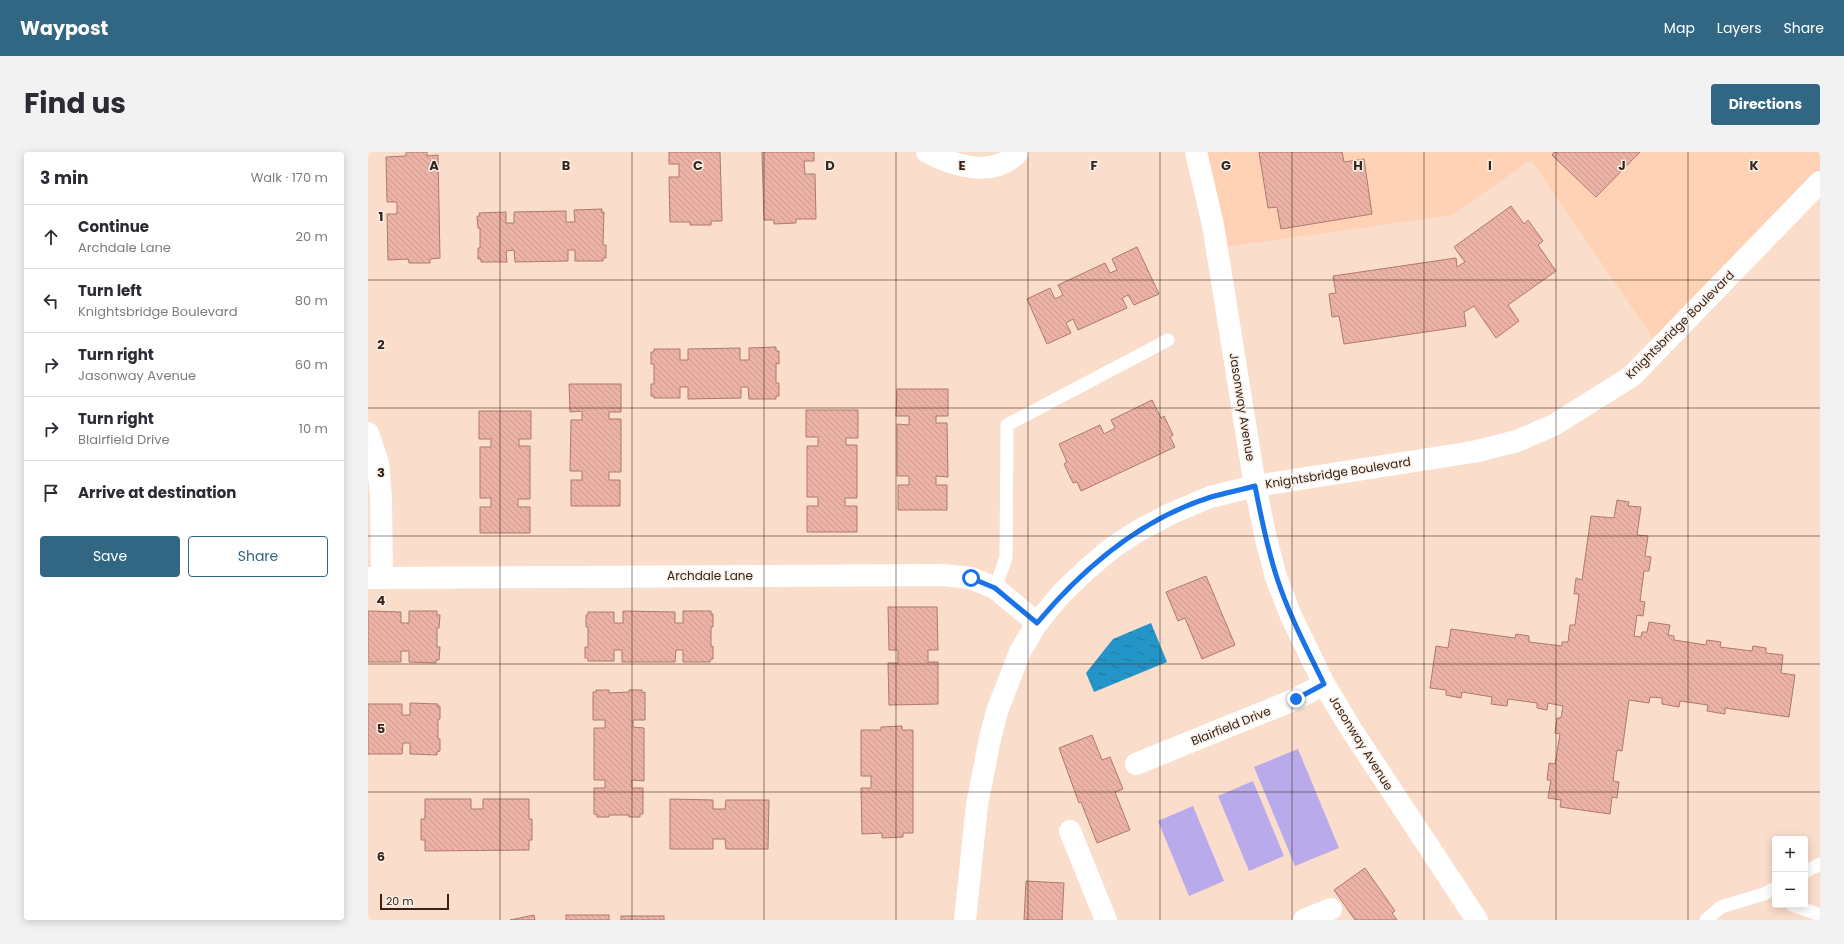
<!DOCTYPE html>
<meta charset="utf-8">
<style>
body{margin:0;font-family:Poppins,sans-serif;background:#f2f2f3;color:#2b2b33}
.controls{position:absolute;right:12px;bottom:12px;display:grid;overflow:hidden;border-radius:4px;box-shadow:0 2px 10px #0003}
.controls button{width:36px;height:36px;display:grid;place-items:center;padding:0;border:0;border-bottom:1px solid #e1e1e2;background:#fff;color:#2b2b33;font:20px sans-serif}
.scale{position:absolute;left:12px;bottom:10px;width:69px;box-sizing:border-box;padding-left:4px;border:2px solid #362418;border-top:0;font-size:11px;line-height:14px;white-space:nowrap;color:#362418;-webkit-text-stroke:3px #f9efe9;paint-order:stroke}
.stop{position:absolute;width:12px;height:12px;margin:-9px;border:3px solid #1a73e8;border-radius:50%;background:#fff}
.stop.end{background:#1a73e8;border-color:#fff;box-shadow:0 1px 4px #0008}
.list{margin:0;padding:0;list-style:none}
h2{display:flex;justify-content:space-between;align-items:center;height:52px;margin:0;padding:0 16px;font-size:17px}
h2 small{font-size:13px;font-weight:400;color:#7c7c81}
.list li{display:grid;grid-template-columns:26px 1fr auto;gap:12px;align-items:center;box-sizing:border-box;height:64px;padding:0 16px;border-top:1px solid #e1e1e2}
.list b{display:block;font-size:15px;white-space:nowrap}
.list p{margin:0;font-size:13px;white-space:nowrap;color:#7c7c81}
.list em{font-size:13px;font-style:normal;color:#7c7c81}
.actions{display:flex;gap:8px;padding:12px 16px}
.actions a{flex:1;padding:9px 0;border:1px solid #326783;border-radius:4px;text-align:center;font-size:14px;color:#326783}
.actions .main{background:#326783;color:#fff}
.icon{flex:none;width:22px;height:22px;fill:none;stroke:currentColor;stroke-width:2;stroke-linecap:round;stroke-linejoin:round}
.map{position:relative;flex:none;width:1452px;height:768px;overflow:hidden;border-radius:4px}
header{display:flex;align-items:center;gap:24px;box-sizing:border-box;height:56px;padding:0 20px;background:#326783;color:#fff}
header strong{font-size:19px}
nav{display:flex;gap:22px;margin-inline-start:auto;font-size:14px}
.intro{display:flex;align-items:center;justify-content:space-between;box-sizing:border-box;height:96px;padding:0 24px}
h1{margin:0;font-size:28px}
.button{padding:10px 18px;border-radius:4px;background:#326783;color:#fff;font-size:14px;font-weight:700}
main{display:flex;gap:24px;padding:0 24px}
aside{flex:1;background:#fff;border-radius:4px;box-shadow:0 2px 10px #0003}
.map>svg:first-child{display:block}
</style>
<header>
<strong>Waypost</strong>
<nav><a>Map</a><a>Layers</a><a>Share</a></nav>
</header>
<div class="intro"><h1>Find us</h1><a class="button">Directions</a></div>
<main>
<aside>
<h2>3 min<small>Walk · 170 m</small></h2>
<ul class="list">
<li><svg class="icon" aria-label="ahead" viewBox="0 0 24 24"><path d="M12 20V5M6 11l6-6 6 6"/></svg><div><b>Continue</b><p>Archdale Lane</p></div><em>20 m</em></li>
<li><svg class="icon" aria-label="left" viewBox="0 0 24 24"><path d="M17 20v-9H6M10 6l-5 5 5 5"/></svg><div><b>Turn left</b><p>Knightsbridge Boulevard</p></div><em>80 m</em></li>
<li><svg class="icon" aria-label="right" viewBox="0 0 24 24"><path d="M7 20v-9h11M14 6l5 5-5 5"/></svg><div><b>Turn right</b><p>Jasonway Avenue</p></div><em>60 m</em></li>
<li><svg class="icon" aria-label="right" viewBox="0 0 24 24"><path d="M7 20v-9h11M14 6l5 5-5 5"/></svg><div><b>Turn right</b><p>Blairfield Drive</p></div><em>10 m</em></li>
<li><svg class="icon" aria-label="arrive" viewBox="0 0 24 24"><path d="M6 21V4h12l-3 4 3 4H6"/></svg><div><b>Arrive at destination</b></div></li>
</ul>
<div class="actions"><a class="main">Save</a><a>Share</a></div>
</aside>
<div class="map">
<svg width="1452" height="768" viewBox="0 0 1452 768">
<defs>
<pattern id="water-ripples" width="26" height="14" patternUnits="userSpaceOnUse"><rect width="26" height="14" fill="#2495c8"/><path d="M2 4q2-2 4 0t4 0M15 11q2-2 4 0t4 0" fill="none" stroke="#2079a1"/></pattern>
<pattern id="building-back-hatch" width="6" height="6" patternUnits="userSpaceOnUse"><rect width="6" height="6" fill="#ebb2a5"/><path d="M-1 5l2 2M0 0l6 6M5-1l2 2" fill="none" stroke="#ca998d"/></pattern>
</defs>
<rect width="100%" height="100%" fill="#fbddcb"/>
<!-- built -->
<path fill="#ffd2b5" d="M829,0H1452V34L1293,198L1163,8L1084,63L850,96Z"/>
<!-- pitch -->
<g fill="#b9aaec">
<path d="M930,597L971,696L927,714L886,615Z"/>
<path d="M885,629L916,704L881,719L850,644Z"/>
<path d="M825,654L856,729L821,744L790,669Z"/>
</g>
<!-- water -->
<path fill="url(#water-ripples)" d="M783,471L799,510L726,540L718,521L745,487Z"/>
<!-- building -->
<g fill="url(#building-back-hatch)" stroke="#ae7a6d">
<path d="M38,0H59V4L70,3L72,106L62,107V111H41L40,107L20,108L19,62H29V50H19L18,5L38,4Z"/>
<path d="M301,0H352L354,69H343V73H322V70H302L301,25H311V12H301Z"/>
<path d="M394,0H446V9H436L437,22H447L448,67H428V71L406,72V68H396Z"/>
<path d="M891,0H974L976,10L996,7L1004,62L913,77L909,55L900,56Z"/>
<path d="M1186,0H1272L1228,45L1184,3Z"/>
<path d="M1143,54L1156,72L1160,68L1175,89L1170,93L1188,119L1140,153L1151,169L1128,186L1106,154L1096,160L1098,174L976,192L971,164L964,165L961,142L968,141L965,124L1088,106L1089,115L1097,110L1086,95Z"/>
<path d="M234,57V61L236,60L235,93H238V106H235V109H207V98H200V109L147,110L146,98L138,99L139,110H113V107H110V96H112V76H110L109,64H112L111,61L138,60V71H146V60L198,59V70H207L206,58Z"/>
<path d="M769,95L791,142L766,153L760,143L754,146L759,156L710,178L705,167L698,171L703,181L679,192L659,147L682,136L687,147L695,143L690,133L737,111L742,121L749,118L744,107Z"/>
<path d="M408,195V199H411V212L408,211V231H411V244H408V247H381L380,235H373V246L320,247V235H312V246H286V244H283V232H286V212H283V200H286V197H312V208H320V197L372,196V208H381V196Z"/>
<path d="M201,232H253V260H241V267H253V320H241V328H252V354H203V328H214V319H202L203,268H214V259L202,260Z"/>
<path d="M529,237H580V264H568V271H579L580,325L568,324V333H579V358H530V333H541V324H529V272L541,273V264H528Z"/>
<path d="M784,248L793,266L796,264L805,283L802,285L807,295L713,339L709,330L705,331L696,312L699,310L691,292L732,273L736,282L747,276L743,268Z"/>
<path d="M438,258H490V286H478V293H489V346H477V354H489V380H439V354H450V345H439V294H450V285H438Z"/>
<path d="M111,259H163V287H151V294H162V347H150V355H162V381H112V355H123V346H112V295H123V287H111Z"/>
<path d="M1249,348L1261,350L1260,354L1273,355L1269,383L1280,384L1277,404L1283,405L1281,419H1276L1272,449L1277,450L1275,464L1269,463L1266,484L1273,485L1274,480H1279L1281,470L1302,473L1300,483L1306,484V488L1338,493L1339,488L1353,490L1352,495L1384,499L1385,494L1398,496V501L1415,503L1413,521L1427,523L1421,565L1357,556V562L1339,559L1340,553L1312,549L1311,555L1294,552V546L1282,545L1281,551L1261,548L1254,599L1249,598L1245,629L1251,630L1249,646L1244,645L1242,662L1192,655L1193,648L1180,646L1183,628H1179L1181,611L1187,612L1192,582L1187,581L1189,566H1193L1195,554L1180,551L1179,558L1169,556V551L1140,547L1139,554L1123,552L1124,545L1094,540L1093,546L1078,543V538L1062,536L1068,494L1080,496L1083,477L1147,486L1148,482L1161,484V490L1194,494V490H1200L1202,473H1207L1211,442H1206L1208,426L1214,428L1223,364L1246,366Z"/>
<path d="M838,424L867,493L834,507L817,466L810,469L798,440Z"/>
<path d="M520,455H569L570,498H560V510H570V552L521,553L520,511H530V498H521Z"/>
<path d="M0,459L33,460V471H41V459H69V463H72L71,476H69V495H72L71,508H68V511L41,510V499H33V510H0Z"/>
<path d="M255,459L307,460V471H315V459H343V462H345V475H343V495L345,494V507H343L342,510H315V498H308L307,510H254V498H246V509H220V506H217V495H220V475H218V463H220V460H246V471H255Z"/>
<path d="M228,538H241V541L261,540V538H274V541L277,540V568H265V575L276,576V629L264,628V636H275V662H272V665H261V663H241V665H229V663L226,662V636H237V628H226V576H237V568H225V540H228Z"/>
<path d="M42,551L70,552V555L72,554V567L70,568V587H72V599L69,600V603L42,602V591H35L34,602H0V552H34V563H42Z"/>
<path d="M534,574V578H545V681H535V685L514,686V681L494,682L493,636H503V624H493V578H513V575Z"/>
<path d="M724,583L734,608L742,605L755,637L747,640L762,678L729,691L713,650L711,651L691,596Z"/>
<path d="M57,647H103V657H115V647H161V667H164V688H161V698L57,699V688H53V667H57Z"/>
<path d="M302,647L345,648V657H357L358,648H401L400,697H358L357,687H345V697H302Z"/>
<path d="M997,716L1027,759L1024,761L1029,768H987L966,738Z"/>
<path d="M658,729L696,731L694,768H656Z"/>
<path d="M166,763L167,768H142Z"/>
<rect x="198" y="763" width="43" height="5"/>
<rect x="253" y="764" width="43" height="4"/>
</g>
<g fill="none" stroke-linecap="round" stroke-linejoin="round">
<!-- service -->
<g stroke="#fff" stroke-width="13">
<path d="M627,436L638,406L639,273L800,188"/>
<path d="M1437,720L1452,712"/>
<path d="M1424,753L1452,763"/>
<path d="M1338,768L1353,755L1396,742L1407,736"/>
</g>
<!-- minor -->
<g stroke="#fff" stroke-width="22">
<path d="M559,0C586,14 626,27 650,0"/>
<path d="M0,281L10,311L13,346L14,426"/>
<path d="M0,426L575,423L603,426L627,436L669,471"/>
<path d="M768,612L928,547L956,532"/>
<path d="M702,679L738,768"/>
<path d="M936,768L963,757"/>
</g>
<!-- tertiary -->
<g stroke="#fff" stroke-width="22">
<path d="M828,0L845,73L887,334L898,387L908,425L923,464L956,532L983,577L1109,768"/>
<path d="M597,768L609,653L621,591L629,559L652,500L669,471L693,442L718,418L744,396L770,379L802,362L842,345L887,334L1105,300L1149,289L1186,273L1264,224L1452,30"/>
</g>
</g>
<g fill="none" stroke-linecap="round" stroke-linejoin="round">
<!-- route -->
<path stroke="#1a73e8" stroke-width="5" d="M603,426L627,436L669,471C716,415 772,367 843,345C857,341 872,338 887,334C893,365 899,396 909,426C921,463 939,497 956,532L928,547"/>
</g>
<!-- grid -->
<path fill="none" stroke="#362418" stroke-width="1" stroke-opacity="0.55" d="M132,0V768M264,0V768M396,0V768M528,0V768M660,0V768M792,0V768M924,0V768M1056,0V768M1188,0V768M1320,0V768M0,128H1452M0,256H1452M0,384H1452M0,512H1452M0,640H1452"/>
<g text-anchor="middle" stroke-width="3" stroke-linejoin="round" paint-order="stroke">
<!-- street labels -->
<g font-size="12" fill="#362418" stroke="#f9efe9">
<text transform="translate(1312 173) rotate(-45)" y="4">Knightsbridge Boulevard</text>
<text transform="translate(874 255) rotate(81)" y="4">Jasonway Avenue</text>
<text transform="translate(970 321) rotate(-9)" y="4">Knightsbridge Boulevard</text>
<text x="342" y="428">Archdale Lane</text>
<text transform="translate(863 574) rotate(-22)" y="4">Blairfield Drive</text>
<text transform="translate(993 591) rotate(58)" y="4">Jasonway Avenue</text>
</g>
</g>
<g font-size="13" text-anchor="middle" font-weight="bold" fill="#362418" stroke="#f9efe9" stroke-width="3" stroke-linejoin="round" paint-order="stroke">
<text x="66" y="18">A</text>
<text x="198" y="18">B</text>
<text x="330" y="18">C</text>
<text x="462" y="18">D</text>
<text x="594" y="18">E</text>
<text x="726" y="18">F</text>
<text x="858" y="18">G</text>
<text x="990" y="18">H</text>
<text x="1122" y="18">I</text>
<text x="1254" y="18">J</text>
<text x="1386" y="18">K</text>
<text x="13" y="69">1</text>
<text x="13" y="197">2</text>
<text x="13" y="325">3</text>
<text x="13" y="453">4</text>
<text x="13" y="581">5</text>
<text x="13" y="709">6</text>
</g>
</svg>
<div class="controls">
<button>+</button>
<button>−</button>
</div>
<div class="scale">20 m</div>
<div class="stop" style="left:603px;top:426px"></div>
<div class="stop end" style="left:928px;top:547px"></div>
</div>
</main>
